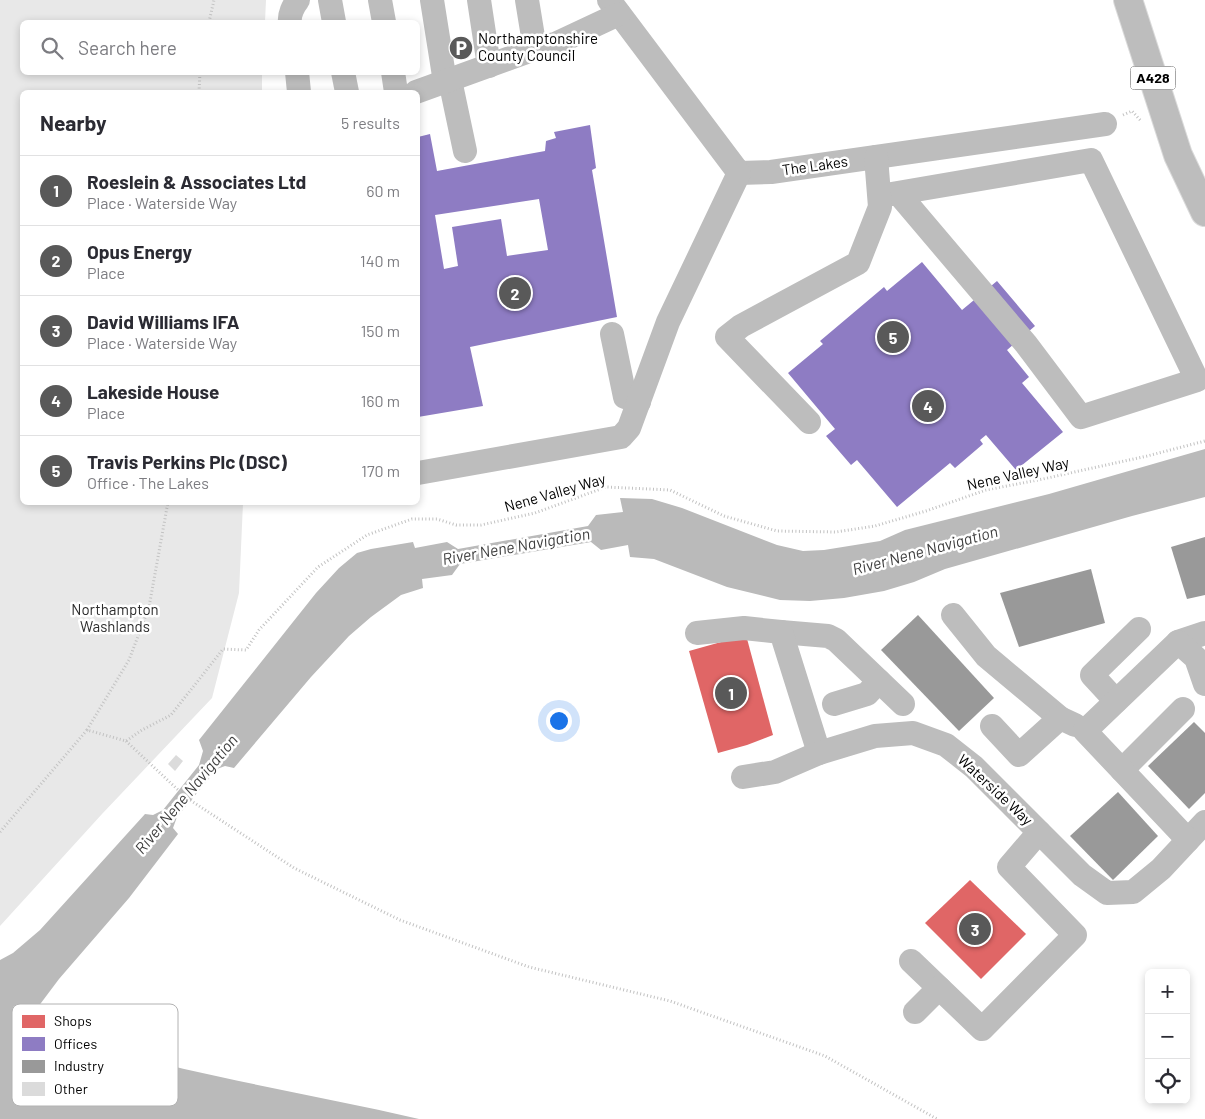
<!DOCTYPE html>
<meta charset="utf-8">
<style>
body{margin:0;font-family:Barlow,sans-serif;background:#f7f7f7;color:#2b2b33}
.controls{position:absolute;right:15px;bottom:15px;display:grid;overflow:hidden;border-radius:8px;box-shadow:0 2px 8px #0003}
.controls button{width:45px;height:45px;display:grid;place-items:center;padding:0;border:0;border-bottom:1px solid #e1e1e2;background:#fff;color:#2b2b33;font:25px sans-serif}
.you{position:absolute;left:558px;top:720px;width:18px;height:18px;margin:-12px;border:4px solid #fff;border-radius:50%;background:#1a73e8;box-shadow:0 0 0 8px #1a73e833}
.badge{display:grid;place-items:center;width:32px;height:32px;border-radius:50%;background:#595959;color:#fff;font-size:16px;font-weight:700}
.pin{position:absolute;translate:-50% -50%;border:2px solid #fff;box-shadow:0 1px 5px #0006}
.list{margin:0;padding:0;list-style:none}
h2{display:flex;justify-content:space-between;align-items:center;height:65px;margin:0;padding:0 20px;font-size:21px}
h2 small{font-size:16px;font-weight:400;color:#7c7c81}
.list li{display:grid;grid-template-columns:32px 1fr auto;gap:15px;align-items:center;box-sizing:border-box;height:70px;padding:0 20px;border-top:1px solid #e1e1e2}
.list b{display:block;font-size:19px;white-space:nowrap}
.list p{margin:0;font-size:16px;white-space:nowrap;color:#7c7c81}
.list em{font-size:16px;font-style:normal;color:#7c7c81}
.icon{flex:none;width:28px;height:28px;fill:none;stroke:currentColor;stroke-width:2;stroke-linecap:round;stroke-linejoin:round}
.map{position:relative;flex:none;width:1205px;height:1119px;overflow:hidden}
.search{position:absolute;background:#fff;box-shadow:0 2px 8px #0003;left:20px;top:20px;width:400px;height:55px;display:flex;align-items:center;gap:12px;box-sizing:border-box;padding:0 18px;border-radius:8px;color:#7c7c81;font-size:19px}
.panel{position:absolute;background:#fff;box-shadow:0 2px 8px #0003;left:20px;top:90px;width:400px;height:415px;border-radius:8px}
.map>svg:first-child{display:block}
</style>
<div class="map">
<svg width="1205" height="1119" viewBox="0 0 1205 1119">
<rect width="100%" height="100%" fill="#fff"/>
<!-- green -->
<path fill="#e8e8e8" d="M0,0H266L265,22H22V72L262,73V92H22V502L243,503L239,593L212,698L102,814L0,926Z"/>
<!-- water -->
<path fill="#bababa" d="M1205,449V497L1132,516L945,569L914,582L884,591L844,598L810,601L780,600L727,587L654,559L630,557L628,545L601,550L591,542L460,564L452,575L422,579L423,588L401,595L371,617L349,636L311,677L234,768L225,766L217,769L177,817L173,828L178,834L129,898L59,979L38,1007L34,1024C37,1028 40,1032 44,1034C65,1044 89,1044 111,1050C212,1079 317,1095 419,1119H0V960L13,953L40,930L145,814L153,815L163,810L199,765L203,751L199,740L316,593L339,568L357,553L371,549L413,542L415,548L447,542L458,549L588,526L596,515L623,512L620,498L652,499L682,508L777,545L803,551L824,550L880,541L905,530L1049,494Z"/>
<!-- shops -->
<g fill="#e06666">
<path d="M746,635L773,735L747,745L718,753L689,651Z"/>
<path d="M970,880L1026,934L981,979L925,923Z"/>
</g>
<!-- offices -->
<g fill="#8e7cc3" fill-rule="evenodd">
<path d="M590,125L596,168L592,170L617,317L470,347L483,406L418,417V137L430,134L437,171L545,151L546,141L556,138L554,132ZM539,199L548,250L507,256L501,219L452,227L458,266L444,269L435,215Z"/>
<path d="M922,262L962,310L997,281L1035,326L1007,350L1029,377L1022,383L1063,432L1016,470L986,435L980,440L983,444L955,468L950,463L897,507L857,460L851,465L826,436L835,429L788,373L823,344L820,341L884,287L887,291Z"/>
</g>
<!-- industry -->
<g fill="#999">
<path d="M1205,537V595L1187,599L1171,547Z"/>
<path d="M1091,569L1105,623L1019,647L1000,593Z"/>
<path d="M918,615L994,698L959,731L881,650Z"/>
<path d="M1194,722L1205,733V793L1189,809L1148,766Z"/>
<path d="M1118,792L1158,836L1113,880L1070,836Z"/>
</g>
<!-- building -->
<path fill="#dbdbdb" d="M176,755L183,761L175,771L168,764Z"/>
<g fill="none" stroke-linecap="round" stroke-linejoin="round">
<!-- highway casing -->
<g stroke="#dbdbdb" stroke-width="30">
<path id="highway" d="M1128,0L1178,155L1205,212"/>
</g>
<!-- path -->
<g stroke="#c2c2c2" stroke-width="3" stroke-dasharray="1 2.5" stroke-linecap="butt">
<path d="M209,22L214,0"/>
<path d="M199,92L200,72"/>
<path d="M1123,115L1132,111L1141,121"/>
<path d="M87,730L129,660L149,607L168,502"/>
<path d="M126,741L176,788L193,802L294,868L400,920L529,967L670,1001L825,1056L937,1119"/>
<path d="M0,832L87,730L126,741L142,730L171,715L223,649L246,650L259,630L318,567L367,535L412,519H437L456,525H481L535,513L606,487L670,490L724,516L777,531L836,532L875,526L926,511L986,490L1043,479L1147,456L1205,441"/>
</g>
<!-- minor -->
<g stroke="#bdbdbd" stroke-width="24">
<path d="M330,0L334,22"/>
<path d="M380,0L384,22"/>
<path d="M432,0L445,82"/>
<path d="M479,0L489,66"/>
<path d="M527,0L535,49"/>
<path d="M609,0L739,173L771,172L1105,124"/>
<path d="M290,22C289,15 293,6 298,0"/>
<path d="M297,72L299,92"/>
<path d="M343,72L347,92"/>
<path d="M393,72L396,92"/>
<path d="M450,80L465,151"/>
<path d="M416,92L535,49L555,44L619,14"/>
<path d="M880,196L1091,160L1197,380L1081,417L1026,344L898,193"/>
<path d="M612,334L625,397L639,402"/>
<path d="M809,422L727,337L741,326L858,263L880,207L876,157"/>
<path d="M418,473L621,437L629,428L668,322L739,173"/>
<path d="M953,615L986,656L1060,718"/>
<path d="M781,632L828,636L836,640L903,704"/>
<path d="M697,633L744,628L781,632L819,753"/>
<path d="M1178,642L1205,633"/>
<path d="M1116,701L1092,675L1139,629"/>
<path d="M834,704L867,694L879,681"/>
<path d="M992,726L1019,755L1060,718L1075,725"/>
<path d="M1122,770L1183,709"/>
<path d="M743,777L775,772L819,753L875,736L913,733L946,745L974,767L1082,875L1107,893L1133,892L1161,869L1205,822"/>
<path d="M1188,840L1085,731L1178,642L1196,658L1205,684"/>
<path d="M911,961L982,1029L1075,935L1009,867L1039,832"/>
<path d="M915,1012L939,988"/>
</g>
<!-- highway -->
<use href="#highway" stroke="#bdbdbd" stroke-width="28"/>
</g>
<!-- icons -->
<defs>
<g id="parking-disc" transform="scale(1.25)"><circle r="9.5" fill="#595959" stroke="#fff"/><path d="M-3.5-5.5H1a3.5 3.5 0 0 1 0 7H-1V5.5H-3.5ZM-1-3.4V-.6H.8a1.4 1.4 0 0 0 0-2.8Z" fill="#fff"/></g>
</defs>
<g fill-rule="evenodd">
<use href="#parking-disc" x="461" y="48"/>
</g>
<g text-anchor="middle" stroke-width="5" stroke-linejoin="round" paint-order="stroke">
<!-- shield labels -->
<rect fill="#fff" stroke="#4c4c4c" stroke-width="1" x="1130.5" y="66.5" width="45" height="23" rx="4"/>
<g font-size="14" font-weight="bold" fill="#000">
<text x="1153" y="83">A428</text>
</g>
<!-- poi labels -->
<g font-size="15" fill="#000" stroke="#fff" text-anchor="start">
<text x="478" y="44">Northamptonshire<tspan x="478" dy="17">County Council</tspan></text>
</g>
<!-- street labels -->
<g font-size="15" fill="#000" stroke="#fff">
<text transform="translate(815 166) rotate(-8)" y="5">The Lakes</text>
<text transform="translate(1018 474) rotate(-13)" y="5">Nene Valley Way</text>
<text transform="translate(555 493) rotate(-16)" y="5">Nene Valley Way</text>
<text transform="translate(995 790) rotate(43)" y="5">Waterside Way</text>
</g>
<!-- park labels -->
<g font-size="15" fill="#2c2c2c" stroke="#fff">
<text x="115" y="615">Northampton<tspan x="115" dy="17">Washlands</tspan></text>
</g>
<!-- water labels -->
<g font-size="16" font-style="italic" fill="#3d3d3d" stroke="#fff">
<text transform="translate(516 546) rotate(-10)" y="6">River Nene Navigation</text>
<text transform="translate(925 550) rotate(-15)" y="6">River Nene Navigation</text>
<text transform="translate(186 794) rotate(-50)" y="6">River Nene Navigation</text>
</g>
</g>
<!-- legend -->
<rect x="12" y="1004" width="166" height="102" rx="8" fill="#fff" stroke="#b2b2b2" stroke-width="1"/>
<rect x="22" y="1015" width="23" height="13" fill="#e06666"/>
<rect x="22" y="1037" width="23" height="14" fill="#8e7cc3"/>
<rect x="22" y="1060" width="23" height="13" fill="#999"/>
<rect x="22" y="1082" width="23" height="14" fill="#dbdbdb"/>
<g font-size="14" fill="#000">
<text x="54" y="1026">Shops</text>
<text x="54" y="1049">Offices</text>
<text x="54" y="1071">Industry</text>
<text x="54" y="1094">Other</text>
</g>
</svg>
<div class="controls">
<button>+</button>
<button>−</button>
<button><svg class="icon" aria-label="locate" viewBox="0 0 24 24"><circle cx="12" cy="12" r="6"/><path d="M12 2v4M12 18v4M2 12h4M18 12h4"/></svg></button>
</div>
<div class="you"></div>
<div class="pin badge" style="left:731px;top:693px">1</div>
<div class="pin badge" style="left:515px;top:293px">2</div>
<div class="pin badge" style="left:975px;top:929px">3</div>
<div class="pin badge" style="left:928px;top:406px">4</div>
<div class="pin badge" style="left:893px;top:337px">5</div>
<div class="search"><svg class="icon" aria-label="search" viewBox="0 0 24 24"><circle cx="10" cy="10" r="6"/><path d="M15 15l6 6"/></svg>Search here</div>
<section class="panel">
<h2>Nearby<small>5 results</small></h2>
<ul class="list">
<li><span class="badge">1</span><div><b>Roeslein &amp; Associates Ltd</b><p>Place · Waterside Way</p></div><em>60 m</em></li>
<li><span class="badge">2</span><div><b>Opus Energy</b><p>Place</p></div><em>140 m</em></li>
<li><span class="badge">3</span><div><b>David Williams IFA</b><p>Place · Waterside Way</p></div><em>150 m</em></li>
<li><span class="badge">4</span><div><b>Lakeside House</b><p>Place</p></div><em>160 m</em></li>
<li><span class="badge">5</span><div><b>Travis Perkins Plc (DSC)</b><p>Office · The Lakes</p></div><em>170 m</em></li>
</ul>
</section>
</div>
